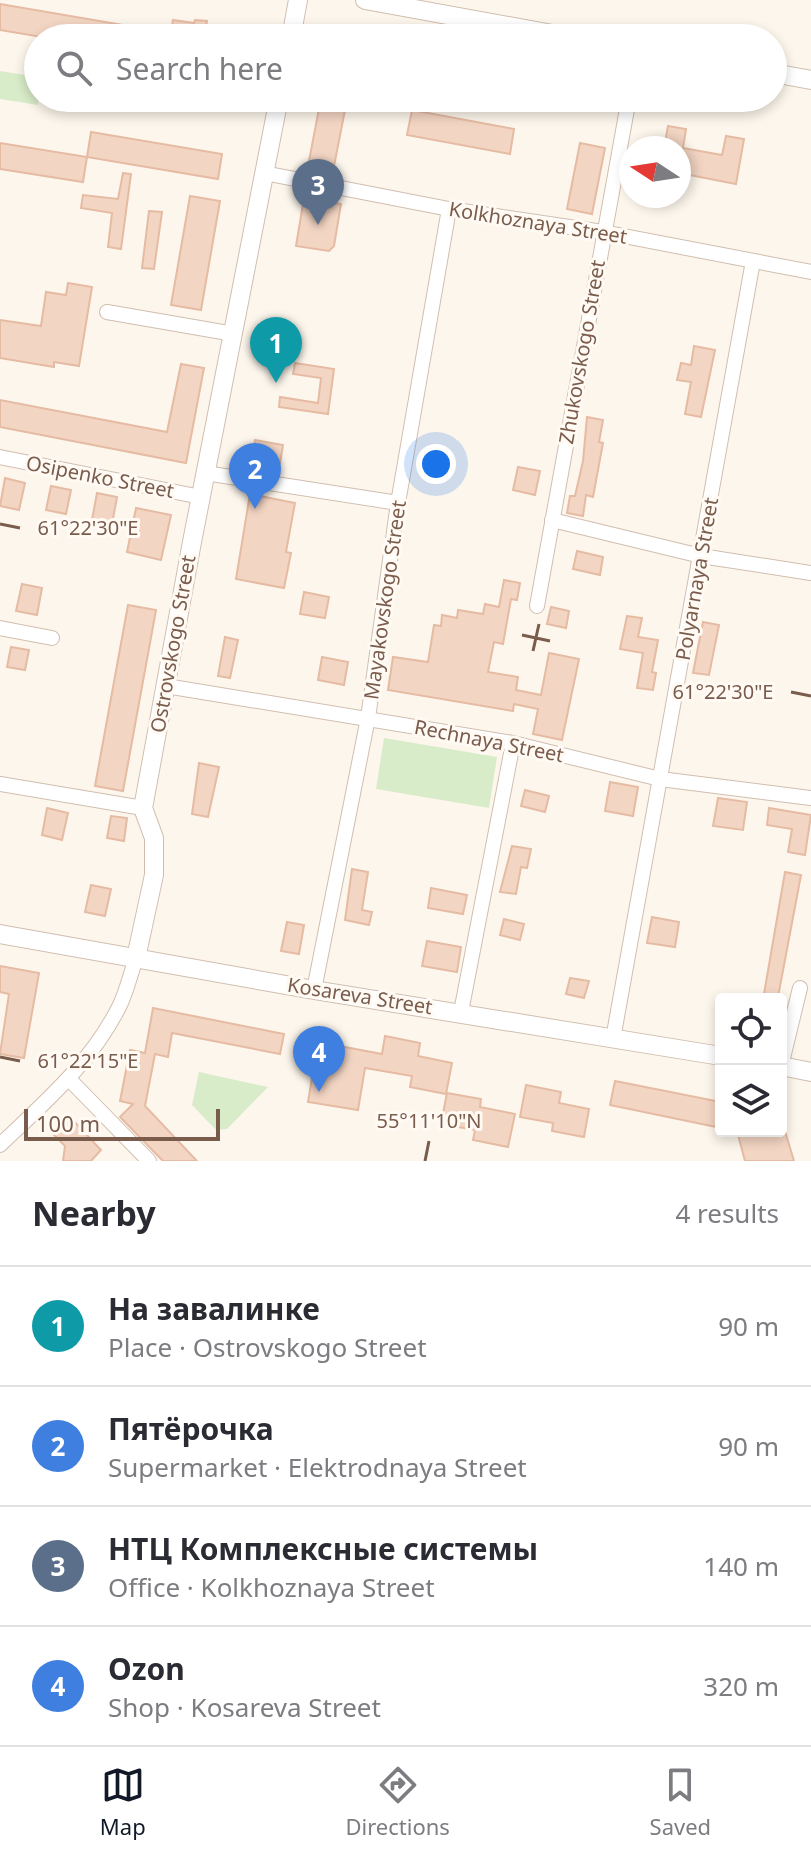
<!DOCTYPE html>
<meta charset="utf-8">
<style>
body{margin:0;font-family:"Noto Sans",sans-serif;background:#f2f2f3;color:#2b2b33}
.controls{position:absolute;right:24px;bottom:24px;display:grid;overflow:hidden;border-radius:8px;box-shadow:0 4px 12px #0003}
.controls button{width:72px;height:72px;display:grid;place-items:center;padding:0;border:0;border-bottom:2px solid #e1e1e2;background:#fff;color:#2b2b33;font:40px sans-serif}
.compass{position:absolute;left:619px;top:136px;width:72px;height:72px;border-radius:50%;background:#fff;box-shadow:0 4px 12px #0003;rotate:282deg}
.scale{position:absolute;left:24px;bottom:20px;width:196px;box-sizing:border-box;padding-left:8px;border:4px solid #7a5c4d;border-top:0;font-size:22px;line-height:28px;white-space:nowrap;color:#7a5c4d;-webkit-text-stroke:6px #fffaf3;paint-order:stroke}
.you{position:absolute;left:436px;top:464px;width:28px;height:28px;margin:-20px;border:6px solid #fff;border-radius:50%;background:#1a73e8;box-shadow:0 0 0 12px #1a73e833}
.badge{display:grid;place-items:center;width:52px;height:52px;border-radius:50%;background:#111827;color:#fff;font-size:26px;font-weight:700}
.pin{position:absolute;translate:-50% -66px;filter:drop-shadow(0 2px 4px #0008)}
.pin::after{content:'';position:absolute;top:42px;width:28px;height:24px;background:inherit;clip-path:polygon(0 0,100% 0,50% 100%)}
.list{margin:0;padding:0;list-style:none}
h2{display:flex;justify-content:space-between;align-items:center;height:104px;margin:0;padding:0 32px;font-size:34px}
h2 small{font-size:26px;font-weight:400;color:#7c7c81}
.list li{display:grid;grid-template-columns:52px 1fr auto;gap:24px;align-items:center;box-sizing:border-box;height:120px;padding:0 32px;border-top:2px solid #e1e1e2}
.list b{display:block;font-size:30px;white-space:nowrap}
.list p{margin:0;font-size:26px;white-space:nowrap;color:#7c7c81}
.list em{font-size:26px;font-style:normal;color:#7c7c81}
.icon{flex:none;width:44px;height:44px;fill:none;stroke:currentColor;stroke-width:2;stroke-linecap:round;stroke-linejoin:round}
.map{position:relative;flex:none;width:811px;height:1161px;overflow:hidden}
.search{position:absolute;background:#fff;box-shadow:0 4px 12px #0003;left:24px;right:24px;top:24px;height:88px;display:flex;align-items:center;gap:20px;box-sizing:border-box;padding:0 28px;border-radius:44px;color:#7c7c81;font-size:30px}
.sheet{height:584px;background:#fff}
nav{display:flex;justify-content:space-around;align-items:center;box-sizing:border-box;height:112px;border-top:2px solid #e1e1e2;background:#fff;font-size:22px;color:#7c7c81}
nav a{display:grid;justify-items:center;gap:4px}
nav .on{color:#111827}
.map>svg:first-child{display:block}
</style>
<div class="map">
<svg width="811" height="1161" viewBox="0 0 811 1161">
<rect width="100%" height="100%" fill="#fdf6ec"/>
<!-- green -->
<g fill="#d8ecc9">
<path d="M0,71L38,77V105L0,99Z"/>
<path d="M384,738L497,757L489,808L376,789Z"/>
<path d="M199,1072L268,1087L227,1129L216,1130L192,1105Z"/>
</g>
<!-- building -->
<g fill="#f3d5c3" stroke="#e6bba3" stroke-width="2">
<path d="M0,4L129,26L127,38H48L0,30Z"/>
<path d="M173,20L194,23L195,20L207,21L204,38H170Z"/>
<path d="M321,98L347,100L334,166L309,161Z"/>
<path d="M412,110L514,129L510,154L407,135Z"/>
<path d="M668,126L686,129L683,148L722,155L726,136L744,139L736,184L679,173V148H664Z"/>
<path d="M91,132L222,154L218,179L87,157Z"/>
<path d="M0,143L87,157L83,182L0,169Z"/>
<path d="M580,143L605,148L592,214L567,209Z"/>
<path d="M123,173L131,174L121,249L108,247L112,213L81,208L83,195L118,199Z"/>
<path d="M190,196L220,201L201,310L171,305Z"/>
<path d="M304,198L341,204L334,246L329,251L296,246Z"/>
<path d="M149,211L162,212L154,269L142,268Z"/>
<path d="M68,283L92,287L79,366L54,362V367L0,358V320L41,326L46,292L66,295Z"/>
<path d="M694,346L715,350L701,417L685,414L691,382L677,380L681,363L691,365Z"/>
<path d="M295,363L334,369L328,414L279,407L280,397L318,403L321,378L293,374Z"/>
<path d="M181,364L204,368L186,463L0,427V400L167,432Z"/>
<path d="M587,417L603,420L599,442L603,443L593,497L586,495L583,516L567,513L570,496H575L583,461Z"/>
<path d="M255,440L283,445L280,463L252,457Z"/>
<path d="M518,467L540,471L535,495L513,490Z"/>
<path d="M5,478L25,483L19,510L0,506Z"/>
<path d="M51,486L71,490L66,514L46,510Z"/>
<path d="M97,493L117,497L112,524L92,520Z"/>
<path d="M250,494L295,503L286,552L291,553L284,588L236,579Z"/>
<path d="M136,508L171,515L161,560L127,552Z"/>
<path d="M577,551L603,557L600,575L573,569Z"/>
<path d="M504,580L520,583L517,600L511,599L503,644L494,642L488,672L518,677L516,690L541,695L549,653L579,659L562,740L533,734L538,709L514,704L513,711L388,690L393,657L428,662L434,625L441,626L442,615L457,618L458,610L483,614L485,604L499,607Z"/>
<path d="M22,584L42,588L37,615L16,611Z"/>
<path d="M304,592L329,597L325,618L300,614Z"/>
<path d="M128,605L156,610L123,791L95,786Z"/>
<path d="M551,607L569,611L566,628L547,624Z"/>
<path d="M627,616L642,618L638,637L658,640L652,672L656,673L653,690L637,688L643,653L620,649Z"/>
<path d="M703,622L719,625L709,675L693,673Z"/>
<path d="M225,637L238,640L230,678L218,676Z"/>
<path d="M11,647L29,650L25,670L7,667Z"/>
<path d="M322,657L348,662L344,685L318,680Z"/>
<path d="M199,763L219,767L208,817L192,814Z"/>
<path d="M610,782L638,787L633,816L605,811Z"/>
<path d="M525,790L549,796L545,812L521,806Z"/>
<path d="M718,798L747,802L743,830L713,826Z"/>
<path d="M47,808L68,813L62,840L42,835Z"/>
<path d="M769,808L811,815L805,855L788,852L792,829L767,825Z"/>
<path d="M111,816L127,818L124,841L107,838Z"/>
<path d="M512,846L531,849L527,868L521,867L516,894L500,892Z"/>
<path d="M352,869L368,872L362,910L372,912L369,925L345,920Z"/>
<path d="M785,872L801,875L778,997L764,994Z"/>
<path d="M91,885L111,889L105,916L85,912Z"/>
<path d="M431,888L467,895L463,914L428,908Z"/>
<path d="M652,917L679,922L675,947L647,943Z"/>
<path d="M504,919L524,924L520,940L500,935Z"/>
<path d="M287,922L304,925L299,954L281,951Z"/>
<path d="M427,941L461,947L457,972L422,966Z"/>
<path d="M0,966L39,973L24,1058L0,1054L9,994L0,992Z"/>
<path d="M570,978L589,981L584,998L566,994Z"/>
<path d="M153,1008L284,1034L280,1054L172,1033L168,1057L155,1054L145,1106L197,1161H163L120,1117L133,1104L120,1101L130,1050L145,1053Z"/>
<path d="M385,1036L420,1043L418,1056L452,1063L446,1094L410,1087L412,1076L365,1068L358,1110L308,1102L318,1042L382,1054Z"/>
<path d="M615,1081L721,1102V1128L610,1105Z"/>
<path d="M526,1085L561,1092L559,1103L589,1109L584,1137L552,1131L553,1123L520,1117Z"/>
<path d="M447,1093L481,1099L480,1107L515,1114L508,1147L473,1140L475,1130L441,1124Z"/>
<path d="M70,1117L101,1150L91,1161H63L65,1146L53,1134Z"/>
<path d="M737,1131H785L794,1161H745Z"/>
</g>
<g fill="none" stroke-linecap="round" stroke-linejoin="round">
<!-- minor casing -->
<g stroke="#d1beb0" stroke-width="16">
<g id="minor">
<path d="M264,173L449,209L603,232L811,272"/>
<path d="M107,312L234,334"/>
<path d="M0,457L201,497"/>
<path d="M205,473L398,503"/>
<path d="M552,520L701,556L811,573"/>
<path d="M537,606L629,98"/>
<path d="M0,628L52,638"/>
<path d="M166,686L513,743L660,779L811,798"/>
<path d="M0,784L143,808"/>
<path d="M314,990L368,718L398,503L449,209"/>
<path d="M461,1012L513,743"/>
<path d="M613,1039L753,261"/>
<path d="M781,1066L800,988"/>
<path d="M69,1079L149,1161"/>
<path d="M0,1145C45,1102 92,1062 120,1005C127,990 131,973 136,958"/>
</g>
</g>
<!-- tertiary casing -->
<g stroke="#d1beb0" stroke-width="20">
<g id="tertiary">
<path d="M365,0L574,38"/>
<path d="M291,38L298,0"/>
<path d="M773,73L811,80"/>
<path d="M0,934L314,990L721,1056"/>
<path d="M136,958L154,875V838L143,808L192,542L279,98"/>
<path d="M781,1066L811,1072"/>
</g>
</g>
<!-- minor -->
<use href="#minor" stroke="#fff" stroke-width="14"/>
<!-- tertiary -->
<use href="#tertiary" stroke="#fff" stroke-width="18"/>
</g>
<!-- ticks -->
<path fill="none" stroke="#7a5c4d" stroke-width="3" d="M0,524L20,528M522,635L550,641M533,651L539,624M791,692L811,696M0,1057L20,1061M425,1161L429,1141"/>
<g text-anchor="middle" stroke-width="6" stroke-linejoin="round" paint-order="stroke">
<!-- street labels -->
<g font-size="20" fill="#7a5c4d" stroke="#fffaf3">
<text transform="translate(538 223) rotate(9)" y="7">Kolkhoznaya Street</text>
<text transform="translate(582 352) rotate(-80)" y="7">Zhukovskogo Street</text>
<text transform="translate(100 477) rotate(11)" y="7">Osipenko Street</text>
<text transform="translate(697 579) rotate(-80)" y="7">Polyarnaya Street</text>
<text transform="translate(385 600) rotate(-82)" y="7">Mayakovskogo Street</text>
<text transform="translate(173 644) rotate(-80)" y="7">Ostrovskogo Street</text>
<text transform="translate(489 741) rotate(11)" y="7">Rechnaya Street</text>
<text transform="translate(360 996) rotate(9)" y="7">Kosareva Street</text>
</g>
</g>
<g font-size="20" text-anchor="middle" fill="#7a5c4d" stroke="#fffaf3" stroke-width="6" stroke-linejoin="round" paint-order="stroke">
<text x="88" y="535">61°22'30"E</text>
<text x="723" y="699">61°22'30"E</text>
<text x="88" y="1068">61°22'15"E</text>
<text x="429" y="1128">55°11'10"N</text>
</g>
</svg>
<div class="controls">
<button><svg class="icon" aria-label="locate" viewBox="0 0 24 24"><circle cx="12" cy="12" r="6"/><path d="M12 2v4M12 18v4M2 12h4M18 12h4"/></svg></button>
<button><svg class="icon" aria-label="layers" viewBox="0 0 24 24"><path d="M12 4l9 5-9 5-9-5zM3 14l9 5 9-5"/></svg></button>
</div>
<svg class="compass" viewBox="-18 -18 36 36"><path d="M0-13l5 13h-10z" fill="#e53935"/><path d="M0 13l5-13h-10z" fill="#7c7c81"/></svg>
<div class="scale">100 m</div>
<div class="you"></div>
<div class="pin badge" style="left:276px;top:383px;background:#0f9aa8">1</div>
<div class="pin badge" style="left:255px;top:509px;background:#3f7fe0">2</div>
<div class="pin badge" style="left:318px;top:225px;background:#5c6f8a">3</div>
<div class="pin badge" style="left:319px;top:1092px;background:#3f7fe0">4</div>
<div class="search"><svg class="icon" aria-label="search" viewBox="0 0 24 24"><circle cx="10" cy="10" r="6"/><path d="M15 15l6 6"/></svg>Search here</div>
</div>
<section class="sheet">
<h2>Nearby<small>4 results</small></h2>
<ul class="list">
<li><span class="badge" style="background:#0f9aa8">1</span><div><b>На завалинке</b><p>Place · Ostrovskogo Street</p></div><em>90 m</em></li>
<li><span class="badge" style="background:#3f7fe0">2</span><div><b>Пятёрочка</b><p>Supermarket · Elektrodnaya Street</p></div><em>90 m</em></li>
<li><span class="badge" style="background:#5c6f8a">3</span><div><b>НТЦ Комплексные системы</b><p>Office · Kolkhoznaya Street</p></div><em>140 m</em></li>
<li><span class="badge" style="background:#3f7fe0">4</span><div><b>Ozon</b><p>Shop · Kosareva Street</p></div><em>320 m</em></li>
</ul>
</section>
<nav>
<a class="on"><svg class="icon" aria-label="map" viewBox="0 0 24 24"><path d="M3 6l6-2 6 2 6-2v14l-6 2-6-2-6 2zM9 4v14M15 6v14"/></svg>Map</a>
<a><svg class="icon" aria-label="directions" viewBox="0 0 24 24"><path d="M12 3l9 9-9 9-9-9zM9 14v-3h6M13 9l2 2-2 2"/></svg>Directions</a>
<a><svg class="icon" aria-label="saved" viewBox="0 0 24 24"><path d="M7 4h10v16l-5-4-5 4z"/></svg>Saved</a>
</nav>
